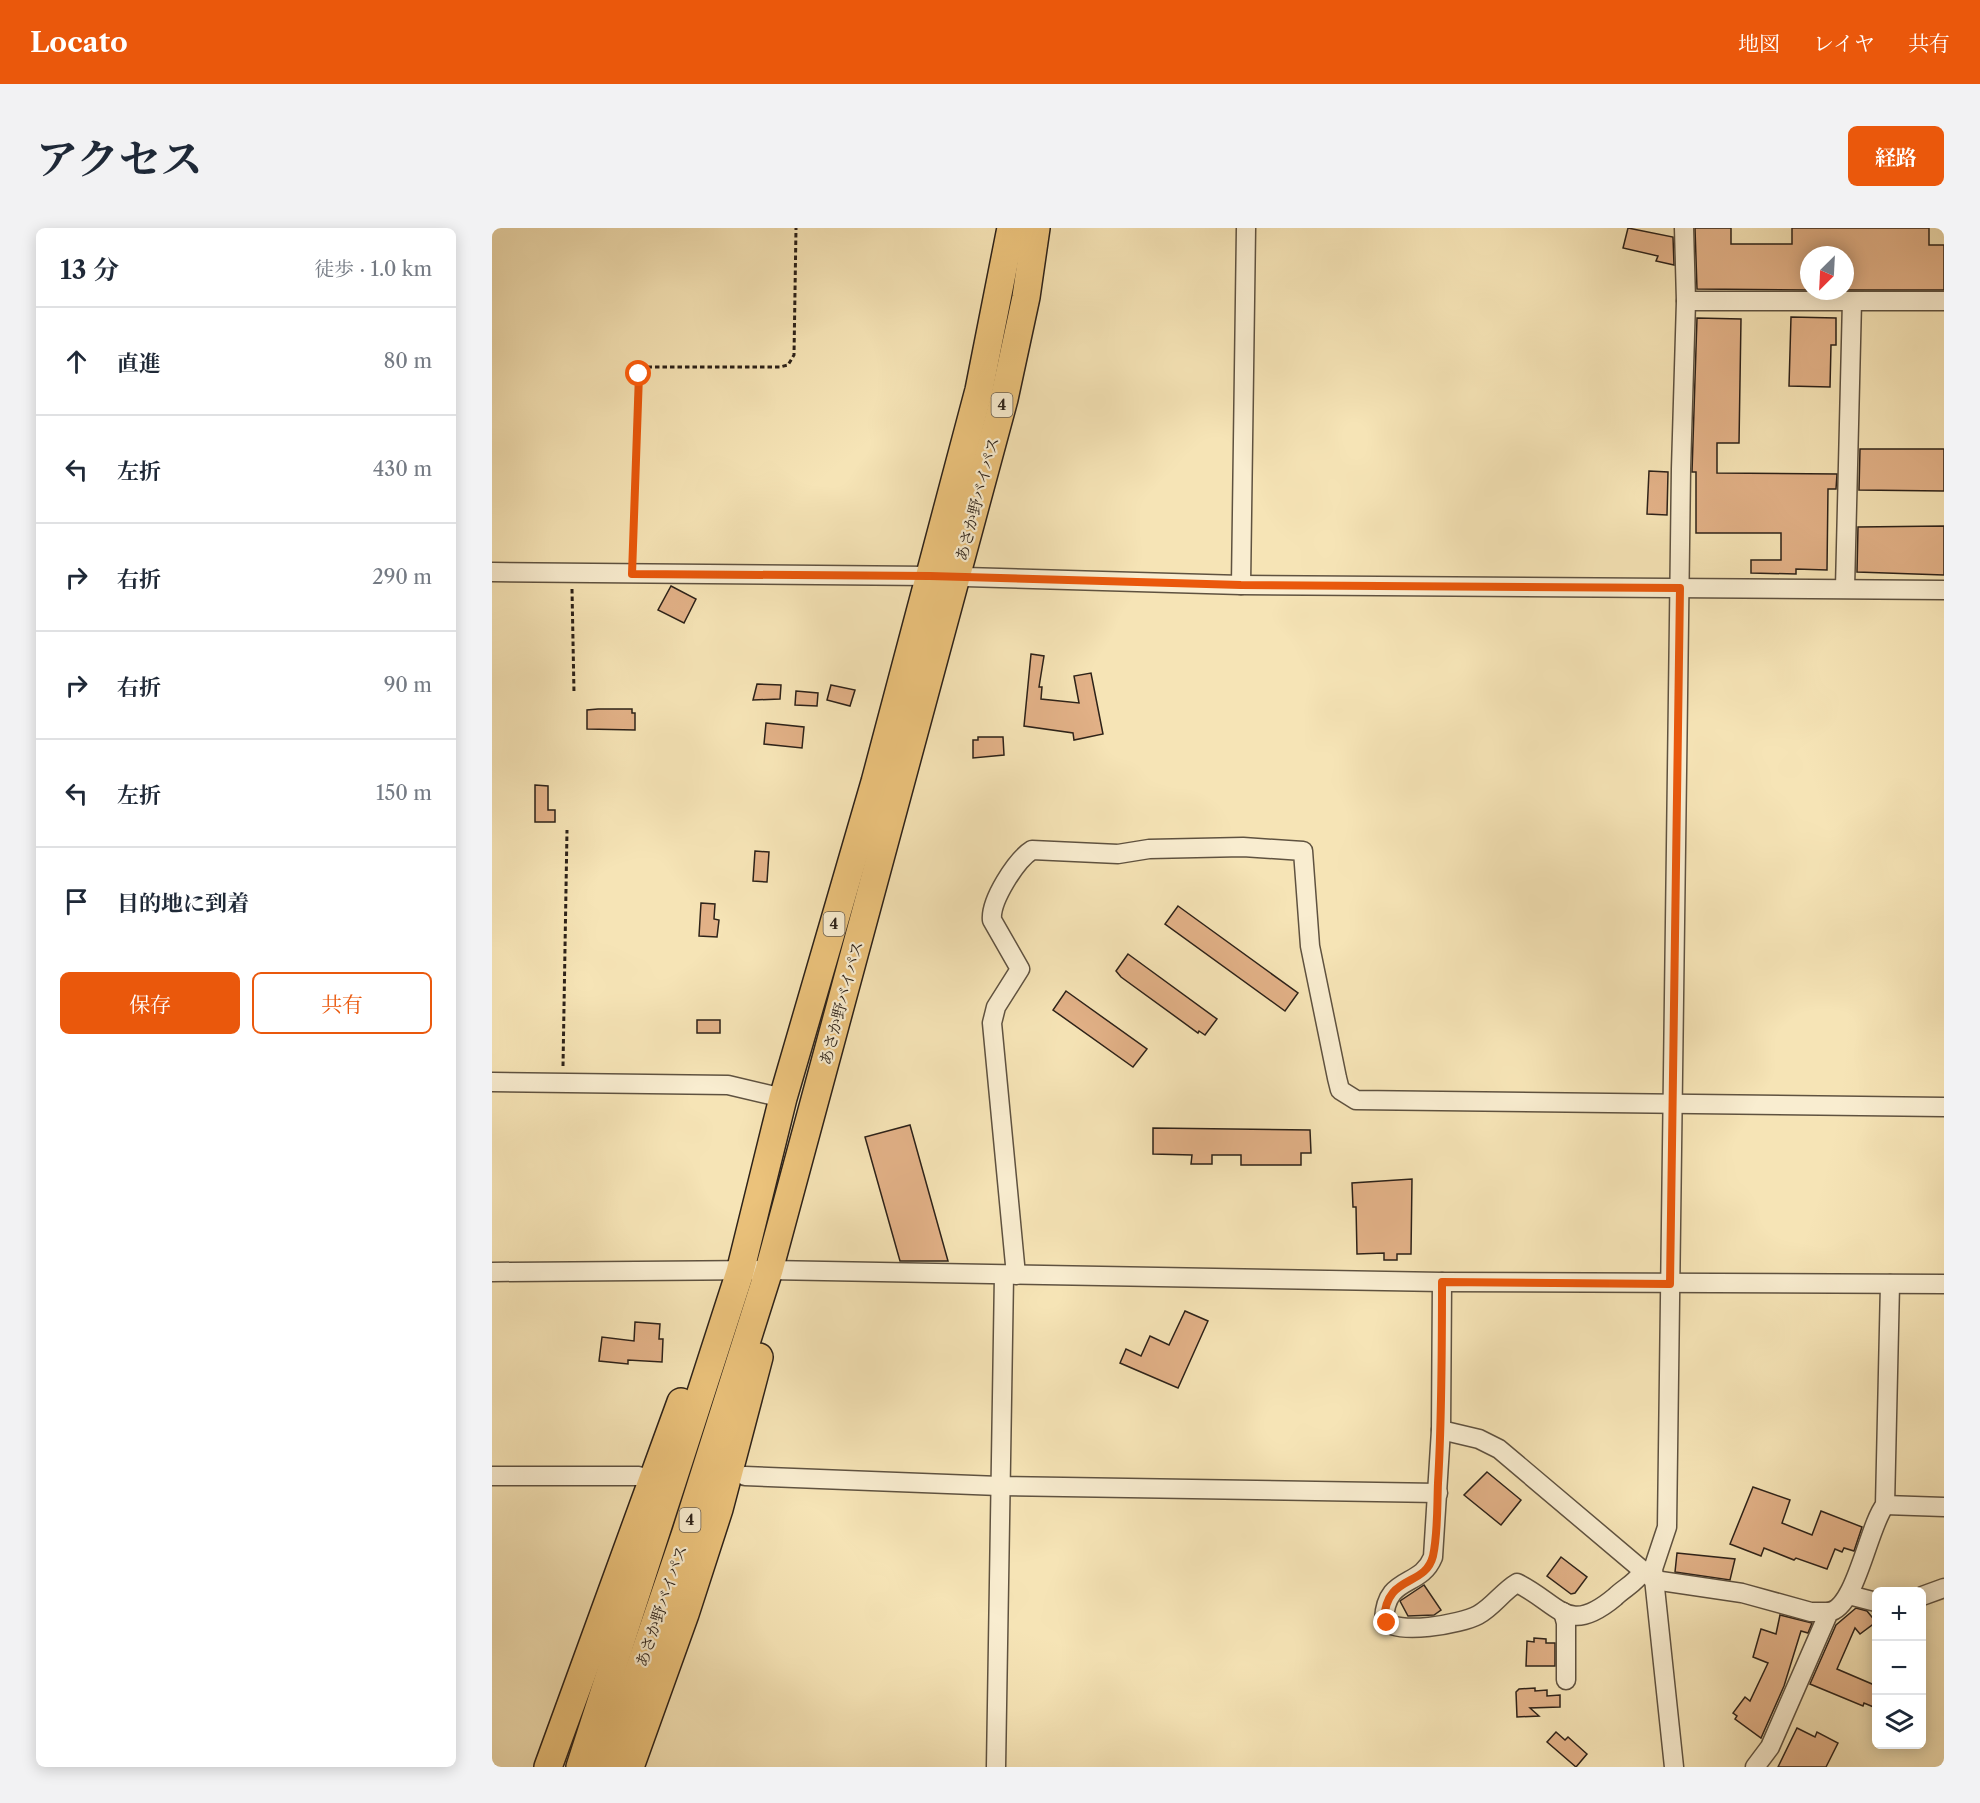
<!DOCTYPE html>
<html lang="ja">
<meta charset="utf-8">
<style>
body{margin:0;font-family:"Libre Caslon Text","Noto Serif JP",serif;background:#f2f2f3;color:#1f2937}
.controls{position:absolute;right:18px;bottom:18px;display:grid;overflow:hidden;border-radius:9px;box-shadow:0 3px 15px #0003}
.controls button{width:54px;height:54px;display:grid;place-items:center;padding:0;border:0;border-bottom:2px solid #e0e1e3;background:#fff;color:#1f2937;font:30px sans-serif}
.compass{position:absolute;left:1308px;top:18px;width:54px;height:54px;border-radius:50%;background:#fff;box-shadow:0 3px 15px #0003;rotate:204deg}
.stop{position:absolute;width:18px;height:18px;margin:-14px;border:4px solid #ea580c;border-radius:50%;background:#fff}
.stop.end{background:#ea580c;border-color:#fff;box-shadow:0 2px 6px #0008}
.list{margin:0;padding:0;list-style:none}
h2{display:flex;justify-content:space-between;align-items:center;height:78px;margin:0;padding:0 24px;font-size:26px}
h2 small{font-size:20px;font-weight:400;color:#747a83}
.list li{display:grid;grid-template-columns:39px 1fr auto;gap:18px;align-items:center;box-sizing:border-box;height:108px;padding:0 24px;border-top:2px solid #e0e1e3}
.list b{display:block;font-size:22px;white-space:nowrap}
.list em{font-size:20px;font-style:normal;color:#747a83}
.actions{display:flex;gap:12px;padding:18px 24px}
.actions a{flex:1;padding:14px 0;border:2px solid #ea580c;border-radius:9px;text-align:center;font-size:21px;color:#ea580c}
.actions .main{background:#ea580c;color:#fff}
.icon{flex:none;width:33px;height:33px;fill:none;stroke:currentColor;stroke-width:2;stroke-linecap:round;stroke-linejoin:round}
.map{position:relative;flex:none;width:1452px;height:1539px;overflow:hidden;border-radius:9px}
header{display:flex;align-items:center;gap:36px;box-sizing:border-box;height:84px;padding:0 30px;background:#ea580c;color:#fff}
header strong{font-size:28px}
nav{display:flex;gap:33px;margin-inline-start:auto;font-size:21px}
.intro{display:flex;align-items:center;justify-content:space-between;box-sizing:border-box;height:144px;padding:0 36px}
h1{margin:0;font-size:42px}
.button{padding:15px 27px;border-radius:9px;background:#ea580c;color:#fff;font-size:21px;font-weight:700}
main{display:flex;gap:36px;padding:0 36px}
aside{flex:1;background:#fff;border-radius:9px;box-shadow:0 3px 15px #0003}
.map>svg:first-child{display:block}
</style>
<header>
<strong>Locato</strong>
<nav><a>地図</a><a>レイヤ</a><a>共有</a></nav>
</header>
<div class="intro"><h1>アクセス</h1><a class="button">経路</a></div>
<main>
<aside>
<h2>13 分<small>徒歩 · 1.0 km</small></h2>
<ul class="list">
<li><svg class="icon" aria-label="ahead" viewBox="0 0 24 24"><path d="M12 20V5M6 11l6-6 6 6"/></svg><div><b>直進</b></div><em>80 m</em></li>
<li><svg class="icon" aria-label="left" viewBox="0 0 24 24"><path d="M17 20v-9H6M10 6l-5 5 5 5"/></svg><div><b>左折</b></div><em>430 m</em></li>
<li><svg class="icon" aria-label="right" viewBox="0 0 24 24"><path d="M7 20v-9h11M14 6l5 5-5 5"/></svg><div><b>右折</b></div><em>290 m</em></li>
<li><svg class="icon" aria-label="right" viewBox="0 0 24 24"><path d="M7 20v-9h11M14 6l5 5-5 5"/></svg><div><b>右折</b></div><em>90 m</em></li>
<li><svg class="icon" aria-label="left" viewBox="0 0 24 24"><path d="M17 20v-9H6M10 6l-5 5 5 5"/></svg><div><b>左折</b></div><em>150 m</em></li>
<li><svg class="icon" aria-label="arrive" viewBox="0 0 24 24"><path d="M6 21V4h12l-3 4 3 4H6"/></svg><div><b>目的地に到着</b></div></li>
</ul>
<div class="actions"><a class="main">保存</a><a>共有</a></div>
</aside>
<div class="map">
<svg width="1452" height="1539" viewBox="0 0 1452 1539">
<rect width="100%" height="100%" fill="#f6e4b6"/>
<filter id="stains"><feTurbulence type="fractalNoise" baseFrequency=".00333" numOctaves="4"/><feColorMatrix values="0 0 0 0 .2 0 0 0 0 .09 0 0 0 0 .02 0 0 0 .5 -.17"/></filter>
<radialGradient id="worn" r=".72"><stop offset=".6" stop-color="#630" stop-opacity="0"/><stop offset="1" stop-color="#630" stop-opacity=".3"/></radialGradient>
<!-- building -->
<g fill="#e2b187" stroke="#2d2219" stroke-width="1.5">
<path d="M1136,0L1181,9L1182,37L1164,33L1166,28L1131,20Z"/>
<path d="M1203,0H1239V16H1300V0H1437V17H1452V62H1353V27H1317V62L1205,61Z"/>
<path d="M1299,89L1344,90V117H1339L1338,159L1297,158Z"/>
<path d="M1205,90L1249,91L1247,215H1225V245L1345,246L1344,261H1336L1335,342L1304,341V346L1259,345V332H1289V305H1204V244H1200Z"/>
<path d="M1368,221H1452V263L1367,262Z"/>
<path d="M1157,243L1176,244L1175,287L1155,286Z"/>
<path d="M1452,298V347L1365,344L1366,299Z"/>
<path d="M179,358L204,371L192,395L166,382Z"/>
<path d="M539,426L552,428L547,459H550L549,471L587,475L582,448L599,445L611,506L582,512L581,505L532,498Z"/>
<path d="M265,456L289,457L288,471L261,472Z"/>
<path d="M339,457L363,462L358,478L335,472Z"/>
<path d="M304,463L326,465L325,478L303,477Z"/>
<path d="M106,481H140V485H143V502L95,501V482Z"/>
<path d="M274,495L312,499L310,520L272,516Z"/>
<path d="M486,509H511L512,527L481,530V512H486Z"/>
<path d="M43,557L56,558V582H63V594H43Z"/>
<path d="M263,623L277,624L275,654L261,653Z"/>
<path d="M209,675L223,676L222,691L227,692L225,709L207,708Z"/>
<path d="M686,678L806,765L793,783L673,696Z"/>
<path d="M636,726L725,791L713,807L707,803L706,805L629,749L624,743Z"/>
<path d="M574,763L655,821L641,839L561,782Z"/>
<rect x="205" y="792" width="23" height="13"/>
<path d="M418,897L456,1033H408L373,909Z"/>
<path d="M661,900L818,902L819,925H809V937H749V927H720V936H699L700,927L661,926Z"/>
<path d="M920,951L919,1026H905V1032H892V1025L865,1026L864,979H861L860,955Z"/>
<path d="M693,1083L716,1093L686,1160L628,1135L634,1121L649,1128L658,1108L677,1117Z"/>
<path d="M143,1094L168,1096L167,1111H171L170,1134L136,1132V1136L107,1133L110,1109L142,1113Z"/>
<path d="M995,1244L1029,1272L1009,1297L972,1267Z"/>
<path d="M1261,1259L1298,1272L1290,1295L1320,1307L1329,1283L1370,1299L1362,1323L1352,1320L1350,1324L1343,1321L1335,1341L1304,1330L1302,1332L1272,1320L1269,1328L1238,1316Z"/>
<path d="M1185,1325L1243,1331L1238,1352L1183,1344Z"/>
<path d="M1069,1329L1095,1349L1083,1365L1079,1366L1055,1348Z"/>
<path d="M932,1357L949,1382L942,1387L916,1388L908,1373Z"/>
<path d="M1364,1380L1375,1383L1384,1394L1368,1406L1363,1400L1345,1441L1380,1456L1384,1460V1480L1372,1475L1371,1478L1318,1456L1344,1397Z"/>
<path d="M1288,1387L1320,1395L1316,1405L1309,1403L1292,1458L1269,1510L1243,1491L1245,1488L1241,1485L1253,1469L1258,1473L1276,1435L1261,1429L1269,1401L1284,1406Z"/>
<path d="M1042,1410L1054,1411V1415H1063V1438H1034L1035,1413L1042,1414Z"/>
<path d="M1043,1460V1463L1055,1462V1468L1068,1467V1479L1038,1480L1047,1488L1025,1489L1024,1464L1027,1461Z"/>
<path d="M1305,1500L1323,1509L1325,1504L1346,1515L1334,1539H1286Z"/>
<path d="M1064,1504L1073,1512L1076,1509L1095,1526L1084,1539L1055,1514Z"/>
</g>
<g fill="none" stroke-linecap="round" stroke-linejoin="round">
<!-- minor casing -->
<g stroke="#5f5240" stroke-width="21">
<g id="minor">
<path d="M1194,73H1452"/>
<path d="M0,344L438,348L749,357L1452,362"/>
<path d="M749,357L754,0"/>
<path d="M1353,360L1360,73"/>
<path d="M0,854L236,857L291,870"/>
<path d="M0,1044L277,1042L950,1054L1452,1056"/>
<path d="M524,1047L500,795L504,779L528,741L500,692C498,673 524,632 540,622L626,626L657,621L751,619L811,623L818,718L845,850L848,862L864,872L1452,879"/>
<path d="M950,1054L949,1202L941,1329C928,1361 894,1346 892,1392C904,1408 969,1396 986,1387C1001,1379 1011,1363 1025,1355C1068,1376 1075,1409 1123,1369C1132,1360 1144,1355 1150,1344"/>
<path d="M949,1202L987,1211L1007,1221L1162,1352L1250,1365L1319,1384H1337"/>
<path d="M0,1248H147"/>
<path d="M253,1248L507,1258L946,1265"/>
<path d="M1393,1277L1452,1279"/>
<path d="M1357,1367L1384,1374"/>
<path d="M1430,1368L1452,1360"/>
<path d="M1071,1384L1074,1395V1452"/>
<path d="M504,1539L512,1047"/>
<path d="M1182,1539L1161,1341L1175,1299L1189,241L1194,73L1192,0"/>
<path d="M1263,1539L1278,1519L1337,1384C1364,1380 1376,1299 1393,1277L1398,1056"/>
</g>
</g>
<!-- highway casing -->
<g stroke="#2d2219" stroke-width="30">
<g id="highway">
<path d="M56,1539L189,1174"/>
<path d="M88,1539L248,1044L291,870L383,554L487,162L519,0"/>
<path d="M114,1539L194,1304L277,1042L512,171L534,69L544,0"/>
<path d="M138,1539L193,1386L227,1281L267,1129"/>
</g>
</g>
<!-- path -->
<g stroke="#2d2219" stroke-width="3" stroke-dasharray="4.5 3" stroke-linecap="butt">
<path d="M140,329L145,149L154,139H288L296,137L302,127L304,0"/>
<path d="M80,361L82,465"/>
<path d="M71,838L75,602"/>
</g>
<!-- minor -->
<use href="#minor" stroke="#f9edd0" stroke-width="18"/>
<!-- highway -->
<use href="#highway" stroke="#ebc27b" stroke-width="27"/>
</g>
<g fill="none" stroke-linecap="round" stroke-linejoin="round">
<!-- route -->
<path stroke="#ea580c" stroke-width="8" d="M147,146L140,346L438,348L749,357L1188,360L1178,1056L950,1054C950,1121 950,1188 946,1255C945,1278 946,1305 941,1328C933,1360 894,1345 892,1392L895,1395"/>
</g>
<g text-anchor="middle" stroke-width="4.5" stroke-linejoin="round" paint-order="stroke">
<!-- shield labels -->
<g fill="#f9edd0" stroke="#6a5f50" stroke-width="1.5">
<rect x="499.5" y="165" width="21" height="24" rx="4.5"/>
<rect x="331.5" y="684" width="21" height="24" rx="4.5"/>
<rect x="187.5" y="1280" width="21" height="24" rx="4.5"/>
</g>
<g font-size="15" font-weight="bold" fill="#2d2219">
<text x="510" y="182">4</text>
<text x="342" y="701">4</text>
<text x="198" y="1297">4</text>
</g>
<!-- street labels -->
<g font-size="16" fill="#2d2219" stroke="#f9edd0">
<text transform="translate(485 271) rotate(-75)" y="6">あさか野バイパス</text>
<text transform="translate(349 775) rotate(-75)" y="6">あさか野バイパス</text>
<text transform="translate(169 1378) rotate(-71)" y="6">あさか野バイパス</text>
</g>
</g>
<rect width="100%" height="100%" filter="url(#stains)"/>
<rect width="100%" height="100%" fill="url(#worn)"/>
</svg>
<div class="controls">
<button>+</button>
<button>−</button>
<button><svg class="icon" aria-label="layers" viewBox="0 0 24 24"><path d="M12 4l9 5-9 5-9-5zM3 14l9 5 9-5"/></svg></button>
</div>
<svg class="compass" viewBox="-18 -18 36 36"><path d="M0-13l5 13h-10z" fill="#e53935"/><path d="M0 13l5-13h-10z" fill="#747a83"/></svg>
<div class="stop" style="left:147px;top:146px"></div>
<div class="stop end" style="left:895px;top:1395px"></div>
</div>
</main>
